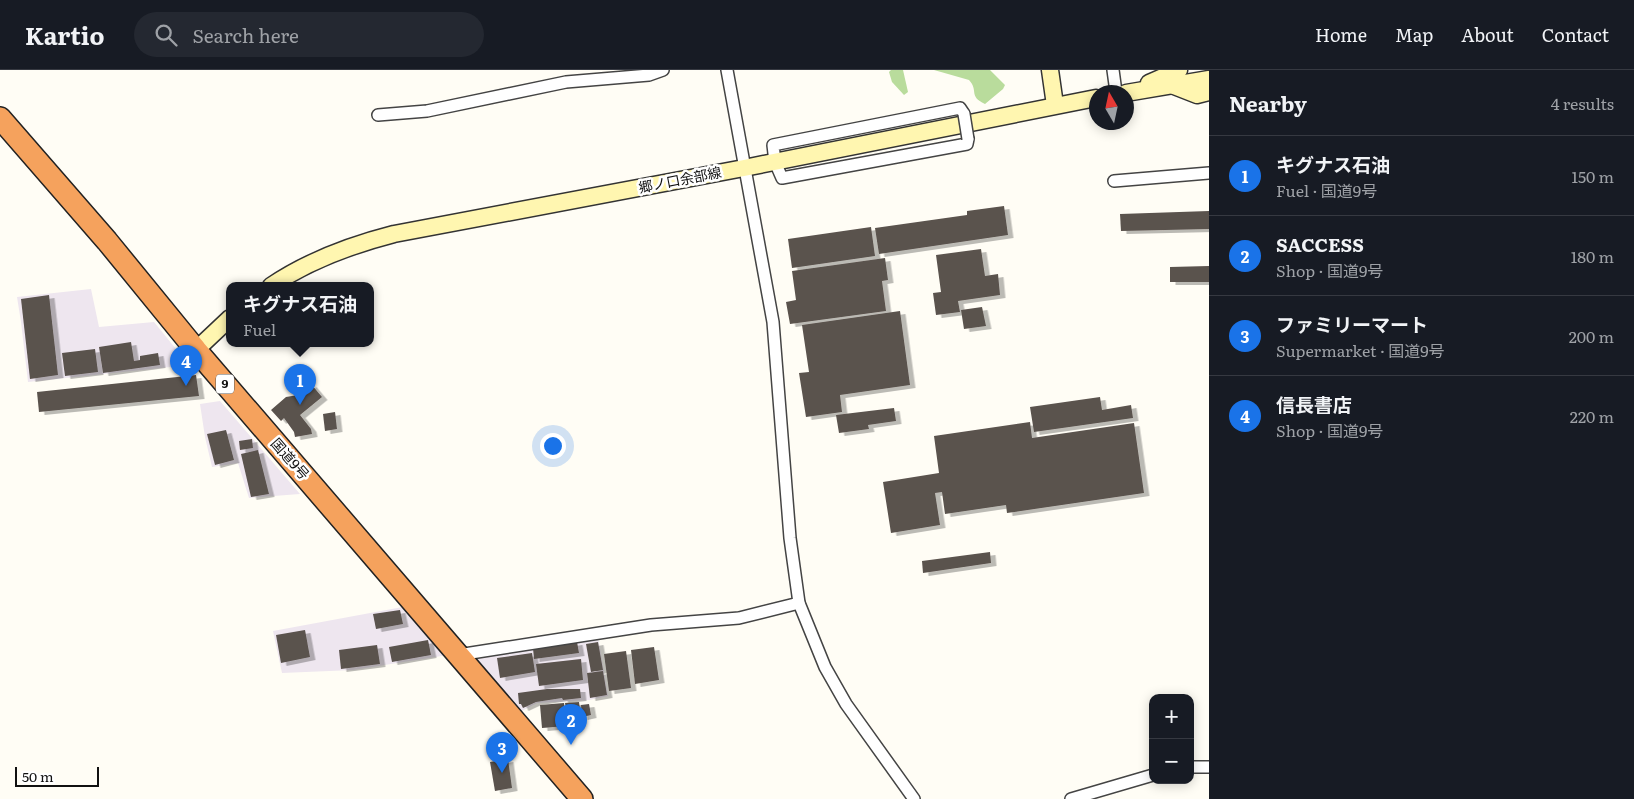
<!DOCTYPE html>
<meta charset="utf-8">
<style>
body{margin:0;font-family:Literata,"Noto Sans JP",serif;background:#242831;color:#f1f3f6}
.controls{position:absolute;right:15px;bottom:15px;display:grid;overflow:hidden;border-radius:10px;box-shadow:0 2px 12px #0003}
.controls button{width:45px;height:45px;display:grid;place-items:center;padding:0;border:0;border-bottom:1px solid #363941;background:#171b24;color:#f1f3f6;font:25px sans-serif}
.compass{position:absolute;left:1089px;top:15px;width:45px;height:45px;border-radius:50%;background:#171b24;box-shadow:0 2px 12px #0003;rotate:351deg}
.scale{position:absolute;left:15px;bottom:12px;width:84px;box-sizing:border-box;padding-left:5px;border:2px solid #111;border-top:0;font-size:14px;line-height:18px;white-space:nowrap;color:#111;-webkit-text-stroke:4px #fff;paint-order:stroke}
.you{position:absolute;left:552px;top:375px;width:18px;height:18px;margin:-12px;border:4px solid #fff;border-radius:50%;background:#1a73e8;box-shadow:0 0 0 8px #1a73e833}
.badge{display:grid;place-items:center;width:32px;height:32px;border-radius:50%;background:#1a73e8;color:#fff;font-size:16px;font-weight:700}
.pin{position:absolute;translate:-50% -41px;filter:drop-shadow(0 1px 2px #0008)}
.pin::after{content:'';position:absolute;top:26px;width:18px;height:15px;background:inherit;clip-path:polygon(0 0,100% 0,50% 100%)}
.popup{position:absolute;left:226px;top:212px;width:148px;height:65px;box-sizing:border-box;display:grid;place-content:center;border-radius:10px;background:#171b24;filter:drop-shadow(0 1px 4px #0005);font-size:16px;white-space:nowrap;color:#9ea1a6}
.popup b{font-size:19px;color:#f1f3f6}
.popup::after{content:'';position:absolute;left:50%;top:100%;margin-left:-10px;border:10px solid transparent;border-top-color:#171b24}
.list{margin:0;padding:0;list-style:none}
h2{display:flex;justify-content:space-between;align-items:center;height:65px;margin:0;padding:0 20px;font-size:21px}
h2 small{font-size:16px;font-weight:400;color:#9ea1a6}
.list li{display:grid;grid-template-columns:32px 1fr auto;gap:15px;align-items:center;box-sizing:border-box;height:80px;padding:0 20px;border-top:1px solid #363941}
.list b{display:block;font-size:19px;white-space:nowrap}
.list p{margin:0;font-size:16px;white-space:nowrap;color:#9ea1a6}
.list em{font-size:16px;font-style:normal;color:#9ea1a6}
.icon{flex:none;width:28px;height:28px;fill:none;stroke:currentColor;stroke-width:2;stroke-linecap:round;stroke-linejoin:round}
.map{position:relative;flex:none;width:1209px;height:729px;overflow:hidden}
header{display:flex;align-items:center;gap:30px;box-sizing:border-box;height:70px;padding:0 25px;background:#171b24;border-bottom:1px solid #363941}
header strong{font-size:24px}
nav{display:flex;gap:28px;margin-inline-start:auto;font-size:18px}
.search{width:350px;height:45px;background:#242831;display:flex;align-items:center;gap:12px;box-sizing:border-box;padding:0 18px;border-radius:28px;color:#9ea1a6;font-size:19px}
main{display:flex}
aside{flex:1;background:#171b24}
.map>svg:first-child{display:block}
</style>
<header>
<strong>Kartio</strong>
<div class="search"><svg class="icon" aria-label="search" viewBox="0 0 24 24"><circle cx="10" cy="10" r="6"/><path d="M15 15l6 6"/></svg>Search here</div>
<nav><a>Home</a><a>Map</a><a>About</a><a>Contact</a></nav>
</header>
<main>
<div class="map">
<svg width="1209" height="729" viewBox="0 0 1209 729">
<defs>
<filter id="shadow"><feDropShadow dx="5.5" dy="3" stdDeviation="0" flood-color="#0004"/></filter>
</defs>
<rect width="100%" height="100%" fill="#fffdf5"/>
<!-- industrial -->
<g fill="#eee6ef">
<path d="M91,219L99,257L154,252L189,295L28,312L21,252L17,227Z"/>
<path d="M220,331L300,424L249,428L238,393L212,397L205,367L200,334Z"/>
<path d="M408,536L448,585L353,600L282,603L273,561Z"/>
<path d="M598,567L608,626L589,630L537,633L518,643L475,589L479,585Z"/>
</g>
<!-- forest -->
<g fill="#b9dc9c">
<path d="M891,0H903L908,22L904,25L892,12L889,2Z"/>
<path d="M934,0H990L1005,15L1003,19L985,34C968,26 979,21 969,10Z"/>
</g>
<!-- building -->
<g fill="#5a524d" filter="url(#shadow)">
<path d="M1004,136L1008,165L879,184L875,158L967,145V141Z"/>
<path d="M1209,141V159L1121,161L1120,144Z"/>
<path d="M871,157L875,186L792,198L788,169Z"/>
<path d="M981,179L985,206L998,204L1000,225L958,231L960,242L936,245L933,223L941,222L936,185Z"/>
<path d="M885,188L888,210L882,211L886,241L790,254L786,232L796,230L792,201Z"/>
<path d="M1209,196V212H1170V197Z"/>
<path d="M49,225L58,305L30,309L21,229Z"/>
<path d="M982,237L986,256L964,259L961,240Z"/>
<path d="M900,241L910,315L840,325L842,342L806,347L799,303L809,302L802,255Z"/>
<path d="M131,272L134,291L140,290V286L158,283L160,295L103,303L99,277Z"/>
<path d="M95,279L98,302L65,306L62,283Z"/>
<path d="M196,305L199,326L39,342L37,322Z"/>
<path d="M311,314L322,327L300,345L311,359L312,364L295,367L294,362L284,348L281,351L271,340L286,327L298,325Z"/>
<path d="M1100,327L1102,340L1131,335L1133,348L1034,362L1030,337Z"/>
<path d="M894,338L896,351L868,355L869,359L839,363L836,345Z"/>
<path d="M335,342L337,359L325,361L323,344Z"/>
<path d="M1030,352L1032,368L1134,353L1144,423L1007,443L1006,435L945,444L942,422L935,423L940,455L891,463L883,412L939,403L934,366Z"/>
<path d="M226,360L234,390L215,395L207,364Z"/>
<path d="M252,369L253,378L240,380L239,371Z"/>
<path d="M258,380L269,424L251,427L241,384Z"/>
<path d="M990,482L991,493L923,503L922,491Z"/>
<path d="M400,540L403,554L376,559L373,544Z"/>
<path d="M305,560L310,587L281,593L276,565Z"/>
<path d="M428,570L431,585L392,592L389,577Z"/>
<path d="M577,572L579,583L534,589L533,578Z"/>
<path d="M598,572L603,600L591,602L586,574Z"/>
<path d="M377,575L380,594L341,599L339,580Z"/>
<path d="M654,577L659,610L635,614L631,580Z"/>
<path d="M626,581L631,618L609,621L604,584Z"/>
<path d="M532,583L535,602L500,608L497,588Z"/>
<path d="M581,589L583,610L539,616L536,594Z"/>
<path d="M603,601L607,625L590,628L587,603Z"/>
<path d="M547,619H580L581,628L563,630L562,628L536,632L523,638L521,634H519L518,623Z"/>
<path d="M579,632L581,648L568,650L565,633Z"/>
<path d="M564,633L566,656L542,658L540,635Z"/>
<path d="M589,634L591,645L582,647L581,635Z"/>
<path d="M508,689L512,718L495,721L490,692Z"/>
</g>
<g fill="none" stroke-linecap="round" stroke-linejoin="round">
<!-- street casing -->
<g stroke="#444" stroke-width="14">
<g id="street">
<path d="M727,0L773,252L790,468L799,533L825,597L846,634L914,729"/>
<path d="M1113,0L1116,22"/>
<path d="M964,44L960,38L773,75L775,92L782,108L967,74L968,69"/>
<path d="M378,45L427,41L566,12L649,5L663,0"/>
<path d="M1114,111L1209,103"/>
<path d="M458,585L651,555L739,548L799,533"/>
<path d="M1190,697H1209"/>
<path d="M1071,729L1153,705"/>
</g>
</g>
<!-- secondary casing -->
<g stroke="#333" stroke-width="19">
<g id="secondary">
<path d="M1050,0L1055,35"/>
<path d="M1149,13L1179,0"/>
<path d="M1174,16L1197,25L1209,22"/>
<path d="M1126,23L1209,9"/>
<path d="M271,216C308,191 351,175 394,164L744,98L1096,28"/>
<path d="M196,280L230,248"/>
</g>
</g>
<!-- highway casing -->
<g stroke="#222" stroke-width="24">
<path id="highway" d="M0,48L107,171L196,280L582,729"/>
</g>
<!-- street -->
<use href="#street" stroke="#fff" stroke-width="11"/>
<!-- secondary -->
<use href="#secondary" stroke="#fff6b0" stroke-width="16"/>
<!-- highway -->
<use href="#highway" stroke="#f5a25d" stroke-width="21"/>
<!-- street-bridge casing -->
<g stroke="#444" stroke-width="14" stroke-linecap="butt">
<path id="street-bridge" d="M964,44L968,69"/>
</g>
<!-- street-bridge -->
<use href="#street-bridge" stroke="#fff" stroke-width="11"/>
</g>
<g text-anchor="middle" stroke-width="5" stroke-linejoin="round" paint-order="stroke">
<!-- shield labels -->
<rect fill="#fff" stroke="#585858" stroke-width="1" x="216" y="304.5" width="18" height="19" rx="4"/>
<g font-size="12" font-weight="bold" fill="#111">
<text x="225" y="318">9</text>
</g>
<!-- street labels -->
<g font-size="14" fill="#111" stroke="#fff">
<text transform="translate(680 110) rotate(-11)" y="5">郷ノ口余部線</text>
<text transform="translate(290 389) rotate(49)" y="5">国道9号</text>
</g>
</g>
</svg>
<div class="controls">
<button>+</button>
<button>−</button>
</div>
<svg class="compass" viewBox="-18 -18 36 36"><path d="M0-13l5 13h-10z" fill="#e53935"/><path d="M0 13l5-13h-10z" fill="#9ea1a6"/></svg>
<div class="scale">50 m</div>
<div class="you"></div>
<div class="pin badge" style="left:300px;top:335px">1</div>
<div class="popup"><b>キグナス石油</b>Fuel</div>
<div class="pin badge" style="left:571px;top:675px">2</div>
<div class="pin badge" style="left:502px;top:703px">3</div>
<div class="pin badge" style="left:186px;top:316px">4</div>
</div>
<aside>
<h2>Nearby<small>4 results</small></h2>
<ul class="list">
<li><span class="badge">1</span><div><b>キグナス石油</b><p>Fuel · 国道9号</p></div><em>150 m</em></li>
<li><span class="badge">2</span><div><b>SACCESS</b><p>Shop · 国道9号</p></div><em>180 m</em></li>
<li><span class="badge">3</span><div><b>ファミリーマート</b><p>Supermarket · 国道9号</p></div><em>200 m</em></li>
<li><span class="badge">4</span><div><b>信長書店</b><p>Shop · 国道9号</p></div><em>220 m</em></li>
</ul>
</aside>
</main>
